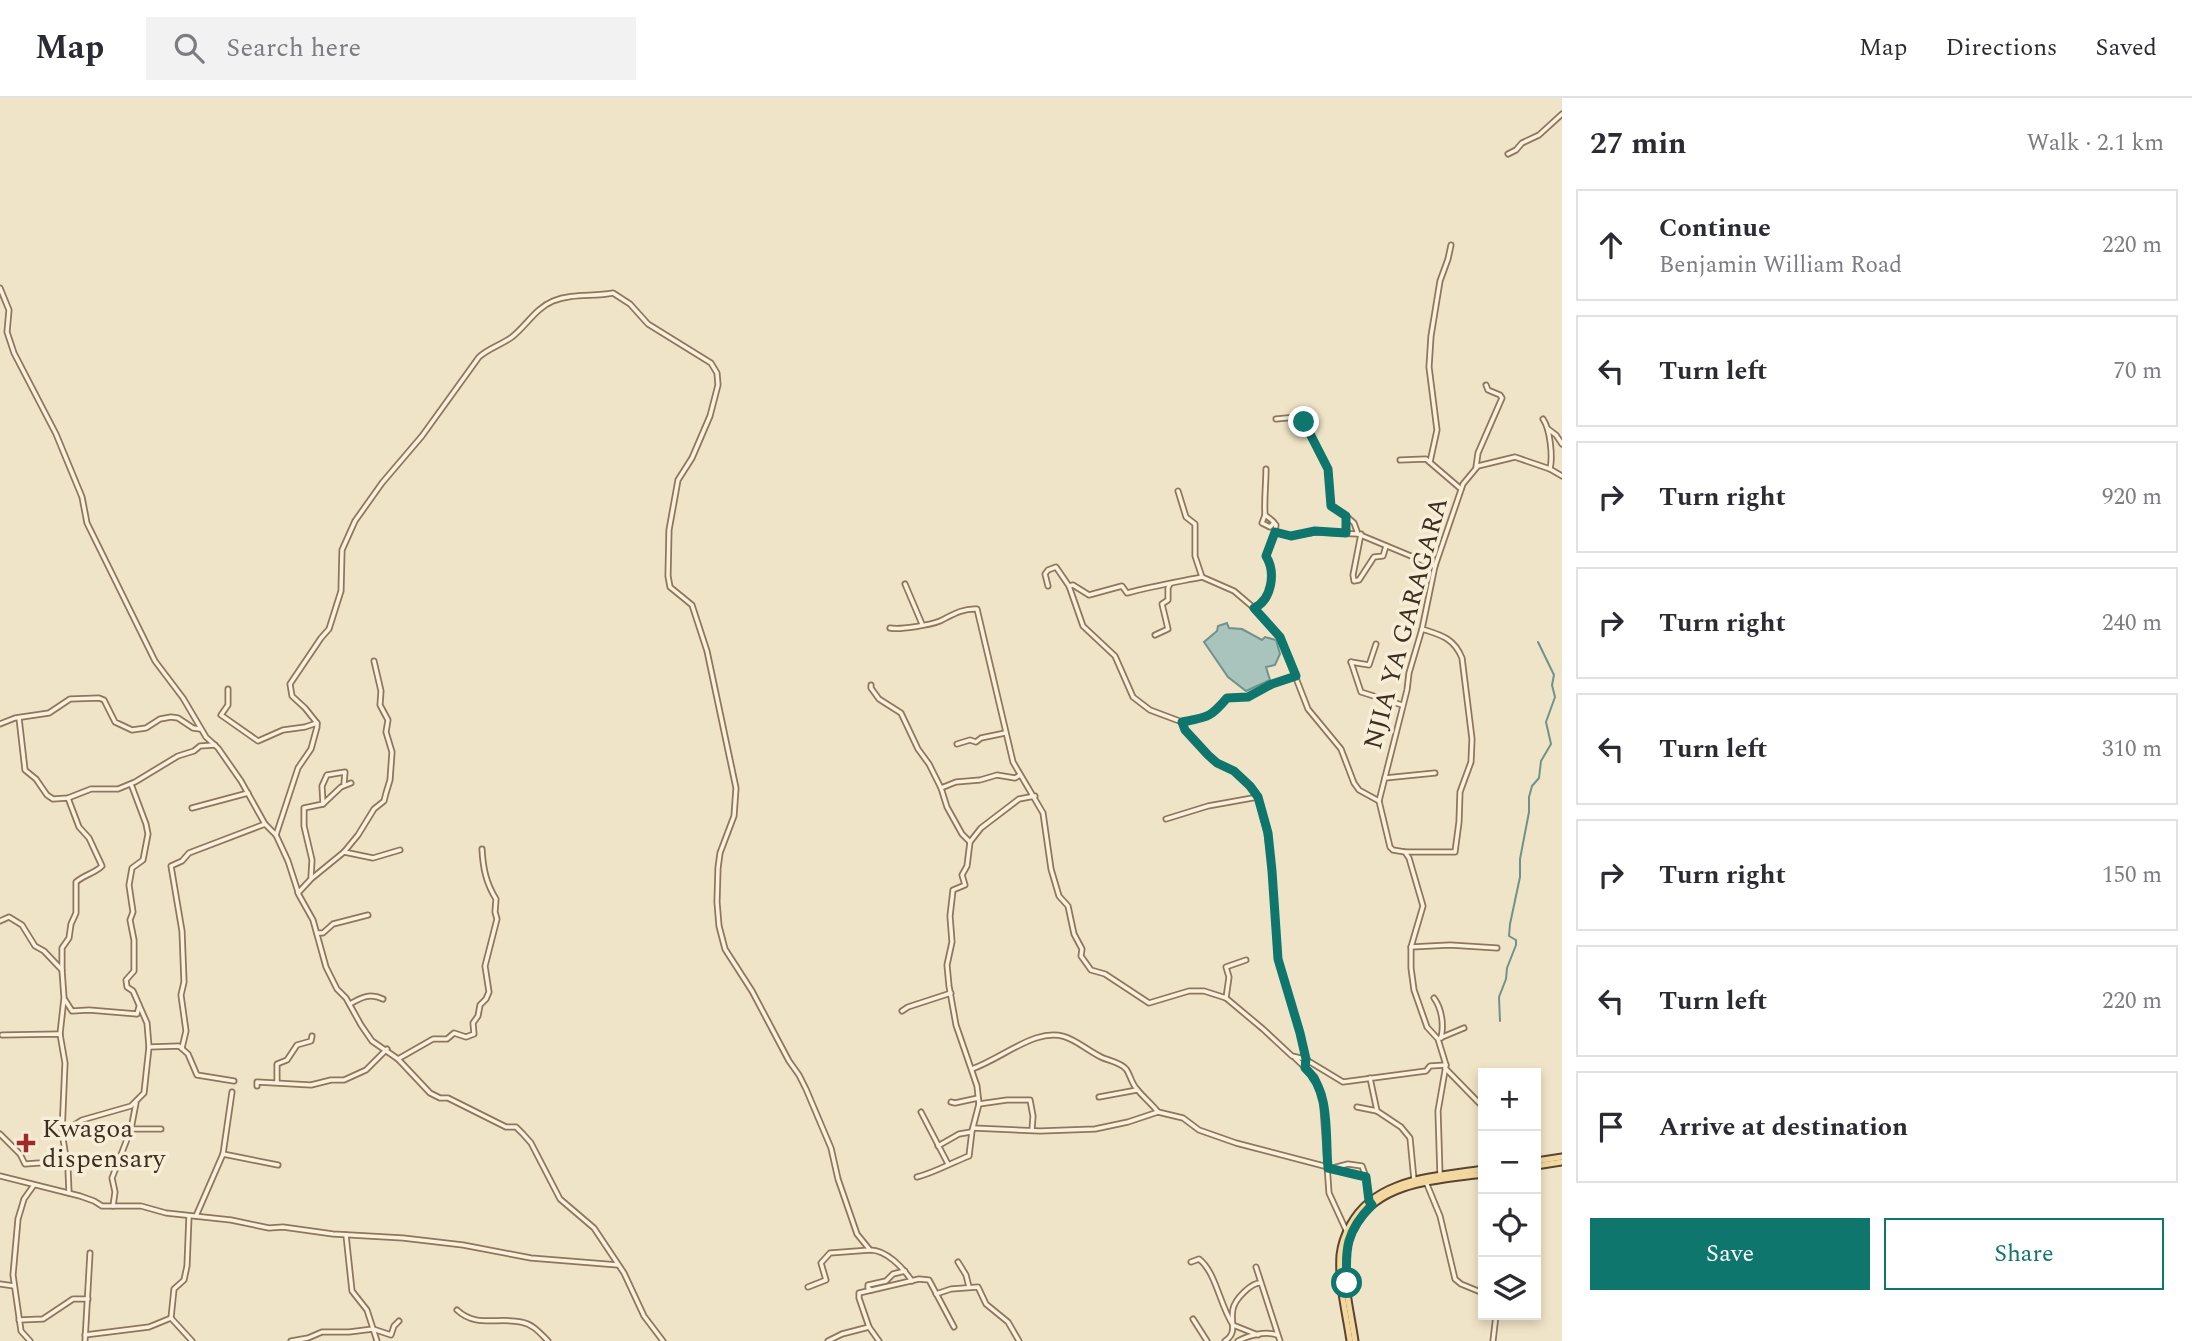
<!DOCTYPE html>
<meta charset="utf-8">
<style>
body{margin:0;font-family:Spectral,serif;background:#f2f2f3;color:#2b2b33}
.controls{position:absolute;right:21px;bottom:21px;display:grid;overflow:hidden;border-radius:0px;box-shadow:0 4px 10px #0003}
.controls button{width:63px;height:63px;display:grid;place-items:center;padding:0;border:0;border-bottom:2px solid #e1e1e2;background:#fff;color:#2b2b33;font:35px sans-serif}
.stop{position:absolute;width:21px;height:21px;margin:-16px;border:5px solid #0f766e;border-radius:50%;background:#fff}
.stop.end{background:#0f766e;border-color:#fff;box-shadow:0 2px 7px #0008}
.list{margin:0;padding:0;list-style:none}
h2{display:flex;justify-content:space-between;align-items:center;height:91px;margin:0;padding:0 28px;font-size:30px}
h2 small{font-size:23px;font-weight:400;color:#7c7c81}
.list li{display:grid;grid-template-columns:46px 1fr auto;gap:21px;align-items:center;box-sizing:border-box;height:112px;margin:0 14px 14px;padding:0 14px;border:2px solid #e1e1e2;border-radius:0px}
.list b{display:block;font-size:26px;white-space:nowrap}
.list p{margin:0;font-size:23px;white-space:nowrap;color:#7c7c81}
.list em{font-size:23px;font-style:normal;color:#7c7c81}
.actions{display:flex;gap:14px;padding:21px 28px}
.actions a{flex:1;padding:16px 0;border:2px solid #0f766e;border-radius:0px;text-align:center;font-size:24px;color:#0f766e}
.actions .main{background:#0f766e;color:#fff}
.icon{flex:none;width:38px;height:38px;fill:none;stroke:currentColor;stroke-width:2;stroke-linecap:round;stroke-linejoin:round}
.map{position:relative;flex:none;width:1562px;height:1243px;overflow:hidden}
header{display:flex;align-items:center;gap:42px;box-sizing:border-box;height:98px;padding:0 35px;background:#fff;border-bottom:2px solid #e1e1e2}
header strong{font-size:33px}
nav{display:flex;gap:38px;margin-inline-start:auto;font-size:24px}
.search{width:490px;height:63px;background:#f2f2f3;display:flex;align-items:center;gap:18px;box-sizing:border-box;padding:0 24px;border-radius:0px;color:#7c7c81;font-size:26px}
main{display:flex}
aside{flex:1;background:#fff}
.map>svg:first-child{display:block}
</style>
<header>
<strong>Map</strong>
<div class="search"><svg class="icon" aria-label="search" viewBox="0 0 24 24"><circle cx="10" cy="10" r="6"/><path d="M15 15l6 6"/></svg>Search here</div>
<nav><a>Map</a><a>Directions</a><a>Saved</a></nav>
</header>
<main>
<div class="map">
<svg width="1562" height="1243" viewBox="0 0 1562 1243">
<rect width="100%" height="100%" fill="#f0e4c8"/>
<!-- water -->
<path fill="#a9c4bc" stroke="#6f938a" stroke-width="2" d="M1227,525L1229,530L1242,531L1262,542L1265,539L1276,542L1280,556L1275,567L1266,569L1270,582L1246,593L1228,579L1204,544L1217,533L1218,528Z"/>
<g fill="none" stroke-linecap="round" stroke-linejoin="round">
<!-- stream -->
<path stroke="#6f938a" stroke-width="2" d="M1500,923L1499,899L1506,881L1507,870L1516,847V842L1509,838L1510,826L1520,779V761L1529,714V699L1532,688L1539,680L1541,663L1551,646L1546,624L1555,599L1552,587L1554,577L1538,544"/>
<!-- minor casing -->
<g stroke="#8d765c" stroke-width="7">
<g id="minor">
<path d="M1508,56L1516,52L1522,45L1539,37L1562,16"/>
<path d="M0,190L9,212L7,234L14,255L56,336L82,399L87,425L155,563L183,600L206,639L218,650L241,683L265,726L276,737L288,763L299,797L313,822L326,869L337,891L346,900L361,927L372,943L398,961L430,995L440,1000H448L506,1029H516L523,1036L531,1045L560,1101L594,1130L624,1175L644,1218L663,1243"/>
<path d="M1276,321L1297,319L1304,324L1328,371L1331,408C1334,413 1342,413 1346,418V435"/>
<path d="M1543,321C1550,331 1553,358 1550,371"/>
<path d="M1548,331L1556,337L1562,346"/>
<path d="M1400,362L1426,361L1461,391"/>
<path d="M1430,364L1437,332L1429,269L1431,238L1440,183L1448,161L1451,147"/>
<path d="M1476,369L1478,355L1502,300L1500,297L1488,292L1486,287"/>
<path d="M1178,393L1186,419L1195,426V458L1202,479L1234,493L1254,510L1280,539L1308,611L1341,651L1354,685L1359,692L1379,703L1390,749L1393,752L1405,754L1409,760L1423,808L1411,849V870L1414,892L1427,929L1438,941L1446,967L1438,1013L1440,1077"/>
<path d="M1265,417C1264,401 1266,386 1266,371"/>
<path d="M1346,418L1354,425L1358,436"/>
<path d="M1274,425L1270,429L1262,425L1265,417C1269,420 1273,422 1276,427L1275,434L1291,438L1315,434L1358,436L1435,468"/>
<path d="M1361,436L1353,477L1354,483L1359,482L1374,459L1383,458L1386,448"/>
<path d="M905,486L922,526"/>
<path d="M1048,488L1045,476L1048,472L1056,469L1069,488L1083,528L1115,558L1133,599L1150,612L1182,624L1185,632L1208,657L1217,665L1234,673L1250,688L1258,699L1267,735L1272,773L1278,861L1300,935L1305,961L1343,984L1426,973L1430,968L1446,967"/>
<path d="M1069,488L1073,487L1089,497L1122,488L1127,495C1153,488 1177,484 1202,479"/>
<path d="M1254,510C1272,502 1276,474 1266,458L1275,434"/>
<path d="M890,530C900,532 930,527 940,523C952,517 963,510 977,511L1013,664L1043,715L1051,771L1059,798L1068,808L1074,836L1082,851L1081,858L1091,872L1105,876L1149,905L1189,893H1204L1226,900L1263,931L1292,958L1305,961V970"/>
<path d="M1155,537L1168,531L1162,506L1168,502V490L1170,486"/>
<path d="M1351,564L1361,594L1402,607"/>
<path d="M1351,564L1369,567L1376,546"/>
<path d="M871,587V590L879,601L901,615L918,651L929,666L941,690L947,709L962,736L970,744"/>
<path d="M228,591V607L221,617L258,643L283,632L305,629L317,625"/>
<path d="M19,620L25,672L36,681L47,697L53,701L68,700L91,691H118L135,684L178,658L194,653L200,648L215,647"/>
<path d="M1182,624C1207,619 1211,619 1227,600L1248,599L1272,586L1295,578"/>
<path d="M0,626L15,620L49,615L70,601L99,600L104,602L115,624L132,632L146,630L160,621L171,619L178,620L193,630L200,631"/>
<path d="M957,646L970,642L976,644L981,640L1005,635"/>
<path d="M1385,680L1435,675"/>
<path d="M941,690L956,684L980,682L997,677L1015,680L1020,677"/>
<path d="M1379,703L1407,592L1409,575L1422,531L1435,468L1463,386L1478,368L1515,359L1550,371L1562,378"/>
<path d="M323,706L341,689L351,685"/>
<path d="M192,710L248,695"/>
<path d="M1166,721L1208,708L1258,699"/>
<path d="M276,737L298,670L311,651L317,629V625L305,610L292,598L290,586L321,540L329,531L341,493L342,452L355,423L382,385L422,338L479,259C489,250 501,247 512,239C526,228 536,210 553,203C573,195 593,199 613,195L630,206L648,226L711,265L717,275L718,287L710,318L692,360L678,382L669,432L668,478L670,489L692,507L707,553L736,690L734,718L720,755L718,770L717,804L719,828L725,851L752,893L789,963L799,977L806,991L831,1050L838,1081L857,1136L870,1152C887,1152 903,1170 912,1183"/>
<path d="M344,754L373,760L400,752"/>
<path d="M1405,754H1455L1459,724L1460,694L1471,664L1472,641L1462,560C1454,540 1441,537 1422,531"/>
<path d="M311,779L312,762L304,728V710L323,706L322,688L327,677L345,674L344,686"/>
<path d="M298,795L311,781L344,754L358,737L374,711L384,703L386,695L390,682L392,654L386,634L388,622L380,607L381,593L374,563"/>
<path d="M0,823L9,819L22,827L35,848L44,853L62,872L64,900L60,936"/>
<path d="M317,835H323L333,826L368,817"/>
<path d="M1411,849L1450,847L1497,850"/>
<path d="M62,872V850L69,840L71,826L76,815V784C84,777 95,775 102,768L89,740L79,729L68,700"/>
<path d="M1226,900L1229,879L1226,869L1246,862"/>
<path d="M1434,900C1442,911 1444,927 1441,940"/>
<path d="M65,902L72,913L89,912L137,916L139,909"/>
<path d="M350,906C362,899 370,895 383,901"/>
<path d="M902,913L908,909L951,895"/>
<path d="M2,937L60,936L65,965L62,1035L68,1071L69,1095"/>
<path d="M1440,940L1464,930"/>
<path d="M149,949L179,948L188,956L197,977L234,983"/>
<path d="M182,950L186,933L181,897L184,884L182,833L171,768L182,763L189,755L265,726"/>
<path d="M1295,960L1315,979L1322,996L1329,1095L1346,1132"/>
<path d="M398,961L433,941H447L454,935L466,939L474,936L473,925L478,918L480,907L486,901L489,894L485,868L497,821L495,814L496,801C486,785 483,770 482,751"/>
<path d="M1445,970L1483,1009"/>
<path d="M972,971C994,963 1015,947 1036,940C1067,930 1077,947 1101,959C1109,963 1120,964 1126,971C1130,976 1131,984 1136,990C1143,999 1151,1005 1158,1014"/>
<path d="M1370,980L1377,1013L1401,1029L1410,1040L1414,1082"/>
<path d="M277,984V966L287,962L297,947L311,943L312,938"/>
<path d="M257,988V984L311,987L331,982H344L366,972L387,951"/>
<path d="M1099,999L1137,992"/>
<path d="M951,1004L955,1005L978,1000"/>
<path d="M979,1006L1007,1002H1030L1033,1018L1032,1032"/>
<path d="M1357,1009L1377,1013"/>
<path d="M921,1014L948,1066"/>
<path d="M973,1030L1040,1033L1095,1031L1128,1024L1158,1014L1183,1020L1199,1032L1236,1045L1366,1079L1369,1103"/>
<path d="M131,1031L136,1005"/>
<path d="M62,1035L82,1022L131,1008L144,995L149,949L147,925L133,893L127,889L126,882L134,873V842L130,822L133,814L129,787L132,770L143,762L148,736L146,726L131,686"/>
<path d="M0,1036L20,1056L25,1066L67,1063"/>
<path d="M938,1048L959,1036L971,1034"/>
<path d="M223,1056L232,994"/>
<path d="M1333,1070L1348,1066L1362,1068L1366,1079"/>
<path d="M0,1078L80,1098L94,1103L102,1108H141L166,1115L231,1122L269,1130L283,1129L333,1136L403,1140L463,1147L531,1160L618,1167"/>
<path d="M917,1079C934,1075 953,1064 969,1058L972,1033L979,1006L977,988L956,927L949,888L947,867L952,844L950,818L953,792L965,787L962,777L967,768L970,744L981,730L1019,701L1035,698"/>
<path d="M1426,1084L1440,1118L1455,1181L1461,1186L1483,1195"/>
<path d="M113,1108L115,1094L112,1080L131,1031H161"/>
<path d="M189,1118L187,1168L184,1182L174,1191L171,1220L192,1243"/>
<path d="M196,1118L223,1056L278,1067"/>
<path d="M346,1137L352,1193L367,1212L377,1243"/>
<path d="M958,1164L966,1177L969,1189"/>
<path d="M1191,1164L1199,1161C1216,1174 1220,1208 1233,1227L1258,1237"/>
<path d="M1256,1169L1280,1243"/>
<path d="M0,1186L14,1188"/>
<path d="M808,1189L826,1182L821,1165L830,1155L870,1152"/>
<path d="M871,1192L868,1190V1187L886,1183L893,1176L905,1173"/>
<path d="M936,1196L951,1191L978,1189L986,1206L1008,1224L1019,1243"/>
<path d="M457,1212C476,1230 498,1219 521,1224C533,1226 540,1235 548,1243"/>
<path d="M1193,1221L1207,1243"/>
<path d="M19,1222L43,1221L73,1201H88"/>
<path d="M85,1237L149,1229L171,1220"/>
<path d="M30,1243L21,1233L13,1177L18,1121L24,1101L34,1087"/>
<path d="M85,1243L90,1155"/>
<path d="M291,1243L308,1240L322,1234H349L373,1231L391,1237L394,1228L399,1223"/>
<path d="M828,1243L842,1236L869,1229"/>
<path d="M879,1243L869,1229L859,1200V1195L919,1181L929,1182L954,1229"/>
<path d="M1225,1243C1238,1235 1230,1224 1233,1211C1235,1201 1251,1185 1260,1185"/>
<path d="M1238,1243C1249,1237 1266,1233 1277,1237"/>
<path d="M1493,1243L1496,1217"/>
</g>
</g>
<!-- major casing -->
<g stroke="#5b4430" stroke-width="9">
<g id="major">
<path d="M1536,1063L1562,1059"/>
<path d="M1536,1068L1562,1064"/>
<path d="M1350,1243C1346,1215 1338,1186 1340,1157C1341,1148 1345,1136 1350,1127C1376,1079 1435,1079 1483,1071"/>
<path d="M1355,1243C1351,1215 1343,1185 1345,1156C1346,1146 1351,1135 1356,1126C1381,1083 1440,1082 1483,1076"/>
</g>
</g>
<!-- minor -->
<use href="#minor" stroke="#faf1dc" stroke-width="3.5"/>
<!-- major -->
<use href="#major" stroke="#f3d9a0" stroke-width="5"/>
</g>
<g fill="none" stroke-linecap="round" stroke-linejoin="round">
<!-- route -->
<path stroke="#0f766e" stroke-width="9" d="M1304,324L1328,371L1331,408L1346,418V435L1315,433L1291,438L1275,434L1266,458C1276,474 1272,502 1254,510L1280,539L1296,578L1272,586L1248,599L1227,600C1210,620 1208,619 1182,624L1185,632L1208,657L1217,665L1234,673L1250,688L1258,699L1268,735L1272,773L1278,861L1300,935L1306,961L1305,970C1331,993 1325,1037 1328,1070L1366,1079L1369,1103L1372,1107C1346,1133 1345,1151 1347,1185"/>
</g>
<!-- markers -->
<path fill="#9e2a2b" stroke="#f7eed8" stroke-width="2.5" d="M22.5 1034.5h7v7h7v7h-7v7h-7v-7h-7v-7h7z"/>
<g text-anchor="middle" stroke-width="7" stroke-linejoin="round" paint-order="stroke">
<!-- street labels -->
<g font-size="26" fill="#3d2e20" stroke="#f7eed8">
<text transform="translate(1405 525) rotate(-75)" y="9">NJIA YA GARAGARA</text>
</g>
<!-- poi labels -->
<g font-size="26" fill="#3d2e20" stroke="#f7eed8" text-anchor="start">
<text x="42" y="1039">Kwagoa<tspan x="42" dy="30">dispensary</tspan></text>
</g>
</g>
</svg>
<div class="controls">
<button>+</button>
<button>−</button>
<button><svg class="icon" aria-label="locate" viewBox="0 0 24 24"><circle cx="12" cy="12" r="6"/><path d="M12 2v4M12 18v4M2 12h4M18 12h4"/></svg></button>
<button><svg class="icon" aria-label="layers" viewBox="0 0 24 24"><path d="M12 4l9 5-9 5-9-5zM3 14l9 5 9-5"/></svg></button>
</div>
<div class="stop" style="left:1347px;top:1185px"></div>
<div class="stop end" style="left:1304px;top:324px"></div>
</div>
<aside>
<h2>27 min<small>Walk · 2.1 km</small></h2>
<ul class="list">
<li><svg class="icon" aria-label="ahead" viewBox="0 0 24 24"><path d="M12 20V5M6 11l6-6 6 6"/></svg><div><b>Continue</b><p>Benjamin William Road</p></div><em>220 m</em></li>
<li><svg class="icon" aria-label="left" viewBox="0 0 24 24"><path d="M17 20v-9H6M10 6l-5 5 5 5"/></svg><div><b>Turn left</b></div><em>70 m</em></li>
<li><svg class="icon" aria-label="right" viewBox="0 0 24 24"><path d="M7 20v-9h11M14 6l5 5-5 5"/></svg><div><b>Turn right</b></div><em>920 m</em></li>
<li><svg class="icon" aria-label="right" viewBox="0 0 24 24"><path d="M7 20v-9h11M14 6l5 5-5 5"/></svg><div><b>Turn right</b></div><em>240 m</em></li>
<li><svg class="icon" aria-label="left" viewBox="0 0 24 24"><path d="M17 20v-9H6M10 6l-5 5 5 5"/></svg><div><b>Turn left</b></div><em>310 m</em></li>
<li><svg class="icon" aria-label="right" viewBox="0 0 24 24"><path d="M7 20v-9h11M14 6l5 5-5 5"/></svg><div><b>Turn right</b></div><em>150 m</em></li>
<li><svg class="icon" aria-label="left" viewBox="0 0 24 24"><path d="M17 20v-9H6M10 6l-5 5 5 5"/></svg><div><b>Turn left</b></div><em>220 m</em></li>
<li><svg class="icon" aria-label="arrive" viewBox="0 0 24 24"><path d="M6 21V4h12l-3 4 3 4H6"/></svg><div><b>Arrive at destination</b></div></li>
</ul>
<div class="actions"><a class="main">Save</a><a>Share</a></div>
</aside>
</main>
